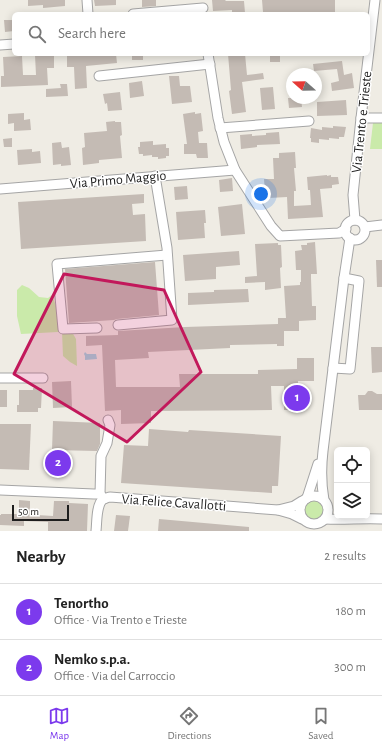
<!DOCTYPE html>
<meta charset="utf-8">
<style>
body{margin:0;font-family:"Alegreya Sans",sans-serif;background:#f2f2f2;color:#222}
.controls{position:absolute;right:12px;bottom:12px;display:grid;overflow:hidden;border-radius:6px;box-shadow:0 2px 10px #0003}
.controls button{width:36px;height:36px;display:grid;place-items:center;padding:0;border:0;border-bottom:1px solid #e0e0e0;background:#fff;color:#222;font:20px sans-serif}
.compass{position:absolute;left:286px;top:68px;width:36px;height:36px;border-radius:50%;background:#fff;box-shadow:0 2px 10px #0003;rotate:290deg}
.scale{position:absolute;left:12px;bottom:10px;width:57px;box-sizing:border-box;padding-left:4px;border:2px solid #1e1e1e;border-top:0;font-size:11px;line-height:14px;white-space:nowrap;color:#1e1e1e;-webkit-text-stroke:3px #fff;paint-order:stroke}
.you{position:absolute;left:261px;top:194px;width:14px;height:14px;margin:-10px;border:3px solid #fff;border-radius:50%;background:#1a73e8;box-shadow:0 0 0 6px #1a73e833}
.badge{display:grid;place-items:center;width:26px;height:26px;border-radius:50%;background:#7c3aed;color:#fff;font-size:13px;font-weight:700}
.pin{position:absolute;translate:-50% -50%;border:2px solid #fff;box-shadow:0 1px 4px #0006}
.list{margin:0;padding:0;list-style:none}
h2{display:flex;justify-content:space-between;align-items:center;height:52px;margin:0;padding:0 16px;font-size:17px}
h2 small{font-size:13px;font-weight:400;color:#767676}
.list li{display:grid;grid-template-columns:26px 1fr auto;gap:12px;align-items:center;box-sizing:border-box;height:56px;padding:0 16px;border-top:1px solid #e0e0e0}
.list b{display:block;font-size:15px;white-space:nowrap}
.list p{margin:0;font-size:13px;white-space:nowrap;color:#767676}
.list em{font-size:13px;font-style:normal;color:#767676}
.icon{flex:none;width:22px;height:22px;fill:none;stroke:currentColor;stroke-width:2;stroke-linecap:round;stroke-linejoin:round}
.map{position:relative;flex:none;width:382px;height:531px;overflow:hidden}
.search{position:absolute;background:#fff;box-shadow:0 2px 10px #0003;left:12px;right:12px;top:12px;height:44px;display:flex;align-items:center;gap:10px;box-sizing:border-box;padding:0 14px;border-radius:6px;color:#767676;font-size:15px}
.sheet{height:164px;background:#fff}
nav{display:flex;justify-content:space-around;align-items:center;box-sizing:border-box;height:56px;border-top:1px solid #e0e0e0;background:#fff;font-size:11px;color:#767676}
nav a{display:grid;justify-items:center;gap:2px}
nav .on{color:#7c3aed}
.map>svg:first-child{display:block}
</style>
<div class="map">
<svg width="382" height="531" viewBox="0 0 382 531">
<rect width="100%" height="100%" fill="#efece4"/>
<!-- grass -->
<g fill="#caeaaa">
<path d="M373,123H382V149H370Z"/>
<path d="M22,285L29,288L39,297L48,298L52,295L56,306L58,319L60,326L58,332L21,334L17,316V290Z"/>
<path d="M62,332H72L76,339L77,366L70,362L63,356Z"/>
<circle cx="314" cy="510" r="10"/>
</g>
<!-- water -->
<path fill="#a5d1dd" d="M85,352L87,354H96L97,359L85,360V356L84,354Z"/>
<!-- building -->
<g fill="#c4bbb4">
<path d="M28,0H65V6L43,8V5L28,6Z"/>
<path d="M94,0H116V5L95,6Z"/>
<path d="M142,0H156V6L142,7Z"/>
<path d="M212,0H225L226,1H244L245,13H232V10L213,11Z"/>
<path d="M262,0H335V13L289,14V12H263Z"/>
<path d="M4,20H14V31L5,32Z"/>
<path d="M54,54V68H47L48,85L1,87V76H4L3,57L22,56L23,75H36L35,55Z"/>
<path d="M67,54H116L117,63L86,66L87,88L75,89L74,67H67Z"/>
<rect x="132" y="54" width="11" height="6"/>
<path d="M228,54H245L247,75L263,73L264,79L242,82L246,112L232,114L229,91L231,90Z"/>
<rect x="270" y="54" width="10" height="8"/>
<path d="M342,61L344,75L352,73L354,88L332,91L331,83L339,81L337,69L314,71L313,64Z"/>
<path d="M169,76H179L180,86H190L192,102L172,104Z"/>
<path d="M142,81L144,96L130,98L129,83Z"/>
<path d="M60,84H67L68,96L46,97V89L61,88Z"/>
<path d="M273,87L275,109L262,110L260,88Z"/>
<path d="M120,92L122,110L108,111L107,103L105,104L103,94Z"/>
<path d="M288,98H301L302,107L289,108Z"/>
<path d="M346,100L347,115L317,116V102Z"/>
<path d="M195,112V114L201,113L203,131L198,132L199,143H207L208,158H197L196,154H184V144H187L183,114Z"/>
<path d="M24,113V120L30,119L31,130L14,131V123L8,124V114Z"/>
<path d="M115,121V122H121L122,135L120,136L122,158L99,160V163L83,165L82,148L85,147L84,133L107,131L106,122Z"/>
<path d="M333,126L346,127L344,137H339V139L329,138V140L319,139V143L311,142V138H310L311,128L322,130V127L333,128Z"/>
<path d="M279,132L280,144L257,145V147L241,149L240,135L252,134V136L266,135V133Z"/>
<path d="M12,138V147H4L3,139Z"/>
<path d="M153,141V145L166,144V148H169V156H166V158L158,159V157H152V155L143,156V154H139L138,147H140V142Z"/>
<path d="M61,142L62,148L69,147L71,165L61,166V164L53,165L52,143Z"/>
<path d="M32,149V152L40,151L41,163L18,165L17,150Z"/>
<path d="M295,152L296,168H294L296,191H294V206L311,205L310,190H308L307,177L327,175V176L331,175V177H338L339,184L332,185V188L320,189L323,217L288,219L287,197L269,198V193H265L264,179H274L273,158H279V153Z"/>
<path d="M232,178L233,191L220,192L219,180Z"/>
<path d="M187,186L188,199L175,200L174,187Z"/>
<path d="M144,194V203L132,204L133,215L145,214L146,241L21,249L18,202Z"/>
<path d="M242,204L245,234L221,236L218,207Z"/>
<path d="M205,210L206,223H204L205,238L178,240L176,212Z"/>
<path d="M315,242L317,274H311V278L312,306H316V320L299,321V331H284V346H277V344L230,345V348L148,352L149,358L115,360L116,387H180L179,374H258V370L297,369V358H314V381H298V410H284V386H271L272,410L151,411V423L121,424V410L105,411L102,345L86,346V336L118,335V331L185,327L278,324V318H286L284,286L300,285V282H301V270H296L295,251L302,250L301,245H307V243Z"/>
<path d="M278,243V245H281L282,267L280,268L281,288L265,290V282L245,283V277L257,276L255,244Z"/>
<path d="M239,251L240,265L216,267V279L185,281L183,255Z"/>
<path d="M376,260H382V287H377Z"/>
<path d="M155,262L159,315L117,319L114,320L69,323L65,269Z"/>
<path d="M248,289L249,302L188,305V293L214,292V290Z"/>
<path d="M371,347H382V372L372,373Z"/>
<path d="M71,381L72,407L53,408L52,382Z"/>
<path d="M33,388H42L41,408H38V412H17V405H19V390H33Z"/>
<rect x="0" y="390" width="7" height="17"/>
<path d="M368,391H372L377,394H382V410H359L358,395H365Z"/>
<path d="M53,421L100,423V444L97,451L52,450Z"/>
<path d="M0,424H31L29,470L0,469Z"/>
<path d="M149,429L188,432L189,430L281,436L278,486H272V493L121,483L124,445L148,446Z"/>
<path d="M19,500L30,501V515H37L53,516L54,501H69V503L88,504L87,531H48V522L24,521V526L0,525V515H1V514H19Z"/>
<path d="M116,515L130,516L128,531H114Z"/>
<path d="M159,519L249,527V531H158Z"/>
</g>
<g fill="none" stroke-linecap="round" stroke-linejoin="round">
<!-- minor casing -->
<g stroke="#a5a5a5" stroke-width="11">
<g id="minor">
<path d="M87,0L88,14"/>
<path d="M133,14L203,8"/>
<path d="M0,45L14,44"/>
<path d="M208,54L218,118L224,142L235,170L271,226L280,236L339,233L346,229"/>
<path d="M99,76L210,64"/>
<path d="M361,118H382"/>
<path d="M220,128L309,121"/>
<path d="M0,189L235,170"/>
<path d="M355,220L353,195L361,118L375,0"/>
<circle cx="355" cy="230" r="10"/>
<path d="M365,227L382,225"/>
<path d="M118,325L172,320L167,248L155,176"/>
<path d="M97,328L63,329L57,264L167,255"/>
<path d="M333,368L350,369L359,281L344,278"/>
<path d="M0,378H43"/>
<path d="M0,490L94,494H100L104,499"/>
<path d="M100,494L101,456L107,443L110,425L108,420"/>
<circle cx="314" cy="510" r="14"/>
<path d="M307,498L318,464"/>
<path d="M324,500C321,483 321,468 323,451L344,278L350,238"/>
<path d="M278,510L294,506L302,501"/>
<path d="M325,519C344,520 363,518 382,519"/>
<path d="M96,531C97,523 96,505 103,499C104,499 109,497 110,497L278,510L292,514L302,519"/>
</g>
</g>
<!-- minor -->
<use href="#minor" stroke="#fff" stroke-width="9"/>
</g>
<!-- marked area -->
<path fill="#c2185b" fill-opacity="0.2" stroke="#c2185b" stroke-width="3" stroke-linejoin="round" d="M64,274L164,290L201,372L127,442L14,374Z"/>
<g text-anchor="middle" stroke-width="3" stroke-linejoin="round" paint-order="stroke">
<!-- street labels -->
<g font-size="14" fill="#1e1e1e" stroke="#fff">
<text transform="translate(361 122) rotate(-84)" y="5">Via Trento e Trieste</text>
<text transform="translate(118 179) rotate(-5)" y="5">Via Primo Maggio</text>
<text transform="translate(174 502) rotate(4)" y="5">Via Felice Cavallotti</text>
</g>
</g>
</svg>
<div class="controls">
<button><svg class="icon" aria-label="locate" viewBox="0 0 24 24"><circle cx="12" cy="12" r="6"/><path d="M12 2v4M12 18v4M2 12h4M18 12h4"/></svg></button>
<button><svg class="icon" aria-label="layers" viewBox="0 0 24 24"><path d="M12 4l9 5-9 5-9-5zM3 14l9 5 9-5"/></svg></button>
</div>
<svg class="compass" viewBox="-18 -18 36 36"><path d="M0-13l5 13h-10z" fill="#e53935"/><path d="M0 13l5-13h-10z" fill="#767676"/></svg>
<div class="scale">50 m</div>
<div class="you"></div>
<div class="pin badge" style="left:297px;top:398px">1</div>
<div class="pin badge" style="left:58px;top:463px">2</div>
<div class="search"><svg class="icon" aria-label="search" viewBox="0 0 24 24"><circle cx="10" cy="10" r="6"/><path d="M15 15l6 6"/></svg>Search here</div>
</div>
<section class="sheet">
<h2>Nearby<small>2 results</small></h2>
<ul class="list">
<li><span class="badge">1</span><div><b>Tenortho</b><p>Office · Via Trento e Trieste</p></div><em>180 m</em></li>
<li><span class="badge">2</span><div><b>Nemko s.p.a.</b><p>Office · Via del Carroccio</p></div><em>300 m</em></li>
</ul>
</section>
<nav>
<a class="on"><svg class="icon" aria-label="map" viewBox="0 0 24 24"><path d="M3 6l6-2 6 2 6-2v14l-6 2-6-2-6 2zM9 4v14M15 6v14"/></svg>Map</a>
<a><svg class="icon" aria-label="directions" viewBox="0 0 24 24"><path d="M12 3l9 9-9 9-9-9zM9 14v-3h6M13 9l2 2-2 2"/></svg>Directions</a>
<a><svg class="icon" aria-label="saved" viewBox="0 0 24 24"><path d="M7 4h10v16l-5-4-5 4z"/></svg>Saved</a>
</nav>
